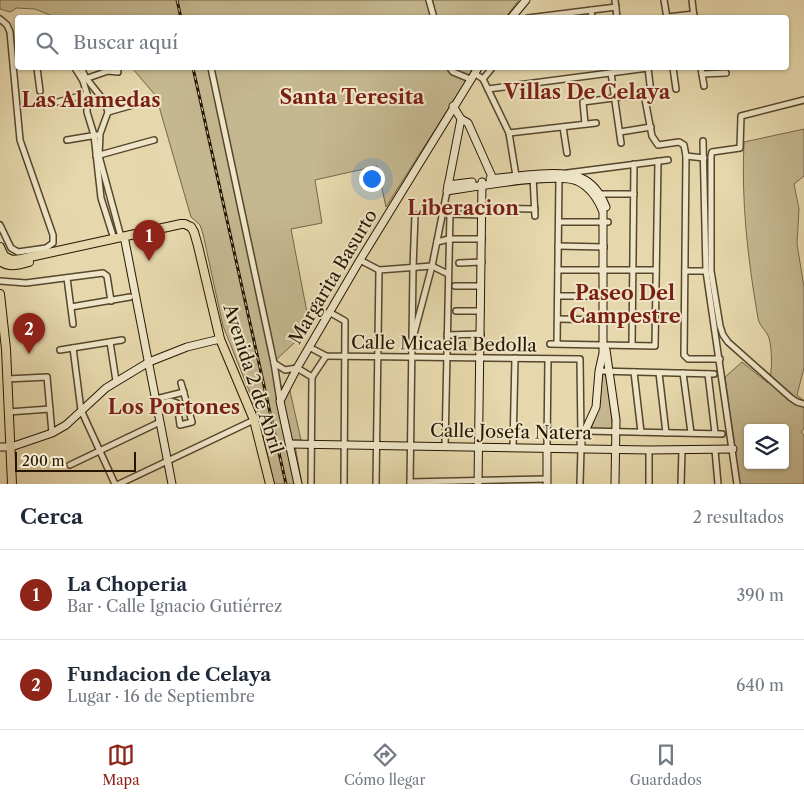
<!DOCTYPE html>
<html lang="es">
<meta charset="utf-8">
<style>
body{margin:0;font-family:"Libre Caslon Text",serif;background:#f2f2f3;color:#1f2937}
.controls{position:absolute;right:15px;bottom:15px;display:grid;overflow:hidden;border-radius:5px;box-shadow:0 1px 4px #0004}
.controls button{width:45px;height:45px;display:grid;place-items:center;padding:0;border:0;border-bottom:1px solid #e0e1e3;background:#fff;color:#1f2937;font:25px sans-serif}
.scale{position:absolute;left:15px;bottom:12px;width:121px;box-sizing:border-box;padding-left:5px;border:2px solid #261601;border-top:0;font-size:14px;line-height:18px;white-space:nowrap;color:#261601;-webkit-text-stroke:4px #efe6c9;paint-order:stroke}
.you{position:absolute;left:371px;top:178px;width:18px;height:18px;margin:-12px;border:4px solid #fff;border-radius:50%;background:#1a73e8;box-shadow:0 0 0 8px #1a73e833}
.badge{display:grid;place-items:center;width:32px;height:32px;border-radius:50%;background:#8f2418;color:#fff;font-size:16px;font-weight:700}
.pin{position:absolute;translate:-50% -41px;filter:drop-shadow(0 1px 2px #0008)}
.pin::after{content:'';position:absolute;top:26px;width:18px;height:15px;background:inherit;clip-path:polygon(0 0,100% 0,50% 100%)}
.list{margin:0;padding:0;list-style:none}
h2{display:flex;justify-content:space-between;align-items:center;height:65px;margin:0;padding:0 20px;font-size:21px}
h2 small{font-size:16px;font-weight:400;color:#747a83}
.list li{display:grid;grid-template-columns:32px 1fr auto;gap:15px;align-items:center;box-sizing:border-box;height:90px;padding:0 20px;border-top:1px solid #e0e1e3}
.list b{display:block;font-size:19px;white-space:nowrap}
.list p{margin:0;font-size:16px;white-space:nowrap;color:#747a83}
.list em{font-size:16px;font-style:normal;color:#747a83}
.icon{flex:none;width:28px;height:28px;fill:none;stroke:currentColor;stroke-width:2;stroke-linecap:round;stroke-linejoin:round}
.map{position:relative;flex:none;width:804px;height:484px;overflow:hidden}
.search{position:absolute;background:#fff;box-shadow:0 1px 4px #0004;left:15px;right:15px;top:15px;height:55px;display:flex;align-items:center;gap:12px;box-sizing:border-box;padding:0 18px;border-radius:5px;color:#747a83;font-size:19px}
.sheet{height:245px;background:#fff}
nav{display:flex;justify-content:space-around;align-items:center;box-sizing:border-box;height:70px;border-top:1px solid #e0e1e3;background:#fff;font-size:14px;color:#747a83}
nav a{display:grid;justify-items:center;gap:2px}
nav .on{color:#8f2418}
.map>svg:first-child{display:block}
</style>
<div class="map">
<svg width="804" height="484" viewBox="0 0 804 484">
<rect width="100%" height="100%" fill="#e6d8ac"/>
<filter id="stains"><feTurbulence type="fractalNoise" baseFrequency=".004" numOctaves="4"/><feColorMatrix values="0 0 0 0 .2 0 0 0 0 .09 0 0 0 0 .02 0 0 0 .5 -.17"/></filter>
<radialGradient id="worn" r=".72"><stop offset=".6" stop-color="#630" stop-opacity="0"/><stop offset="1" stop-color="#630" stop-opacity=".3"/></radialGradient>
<!-- green -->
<g fill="#c5b78f" stroke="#766648" fill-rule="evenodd">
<path d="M0,0H519L505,18H57L35,9L16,8L14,10L10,12L0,9Z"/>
<path d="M132,68H474L386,207L377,166L315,180L322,223L291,229L310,328L276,360L281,386L290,391L301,440H294L302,484H274L258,413L223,326L203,234L200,225L191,217L156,96Z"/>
<path d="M804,129V176L794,184L799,209L797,244L804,287V368L797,395L804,401V428L801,432L804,435V484H740L725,377L742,362L768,383C773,374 772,349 769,338C767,331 759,326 758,318C748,261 741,201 744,142ZM748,428H785V465H748Z"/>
<path d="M605,356L613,430L591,429L598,410L599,376Z"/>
</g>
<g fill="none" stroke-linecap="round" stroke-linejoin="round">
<!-- street casing -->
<g stroke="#56462c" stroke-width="8">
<g id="street">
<path d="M429,0L434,18"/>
<path d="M615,0L617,18"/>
<path d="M664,0L667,18"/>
<path d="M692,0L694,18"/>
<path d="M591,10L592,18"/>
<path d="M667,17L694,14"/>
<path d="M528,18L616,7"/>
<path d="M0,19L7,25L10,32L20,140L53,235V243L46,248L18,252L11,248L0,225"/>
<path d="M37,68L40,91"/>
<path d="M75,68L83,81L87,94V112L94,135L101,198L114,239"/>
<path d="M81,68L86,78L105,102L108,112L100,134L99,156L121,237"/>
<path d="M211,68L274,363L280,401"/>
<path d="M450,68L453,72L470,79"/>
<path d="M673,68L676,89"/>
<path d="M701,68L704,86"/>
<path d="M474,73L483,79L509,133L516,176"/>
<path d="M611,73L621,143"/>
<path d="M702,74L726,73"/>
<path d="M85,79L108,71L118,72"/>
<path d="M483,79L492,68"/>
<path d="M488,89L648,68"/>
<path d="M644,94L652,136L658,145L679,142L684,145L686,156L684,355L688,359H720"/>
<path d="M804,100L741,116L740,148L712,152L711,156V271L720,326L723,335L728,342L791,398L797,402L804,404"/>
<path d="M58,102L87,94"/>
<path d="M108,112L147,101"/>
<path d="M585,124L583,102L651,93L648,68"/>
<path d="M563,127L567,153"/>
<path d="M620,132L651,127"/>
<path d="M509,133L596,123"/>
<path d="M67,140L97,135"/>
<path d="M703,141L706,271L737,484"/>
<path d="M96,156L154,140"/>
<path d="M686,156L704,158"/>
<path d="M567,173L668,160"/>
<path d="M533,177L535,216"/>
<path d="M599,194H634"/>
<path d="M482,208L535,209"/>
<path d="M449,214L482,215"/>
<path d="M559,222H608"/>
<path d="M437,242L449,239H482"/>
<path d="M558,246L604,247"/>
<path d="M360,260L379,270L432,266L448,274"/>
<path d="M459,263L482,262"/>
<path d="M558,270H656"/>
<path d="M685,271H706"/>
<path d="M67,278L73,324"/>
<path d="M0,281L26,283L103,273L107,276L111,301"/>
<path d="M455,286H481"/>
<path d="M558,296H604"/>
<path d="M71,307L130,297"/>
<path d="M456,311H481"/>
<path d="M329,312L345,321L344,484"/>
<path d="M558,319L604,320"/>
<path d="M414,334L432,266L447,191"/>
<path d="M447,335L481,334"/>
<path d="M110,342L116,381"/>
<path d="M550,344L655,346L658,161"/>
<path d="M557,344L559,178"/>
<path d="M632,345L634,164"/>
<path d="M309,347L326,356L580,359L581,437"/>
<path d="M73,348L81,410L115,484"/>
<path d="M60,350L122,340"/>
<path d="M274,363L285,370L297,368L312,377"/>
<path d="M599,371L714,374"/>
<path d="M634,372L641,432"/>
<path d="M659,373L666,433"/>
<path d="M683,373L691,433"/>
<path d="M708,374L715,433"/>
<path d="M7,379L47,377L52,433"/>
<path d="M156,399L184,392"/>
<path d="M157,404L171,401L177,403L180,425L192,422L181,383"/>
<path d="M8,412L50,409"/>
<path d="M586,431L722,434"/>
<path d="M445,446L450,214"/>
<path d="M513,447L515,358"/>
<path d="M547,447L548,359"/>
<path d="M715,450L718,484"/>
<path d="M70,465L160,422"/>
<path d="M410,482L547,479"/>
<path d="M119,484L254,420"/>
<path d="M311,484L312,377L326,356"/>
<path d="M376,484L379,270"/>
<path d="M410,484L413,268L415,215"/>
<path d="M580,484L581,448"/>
<path d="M649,484V450"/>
<path d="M681,484L682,450"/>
</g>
</g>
<!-- secondary casing -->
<g stroke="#261601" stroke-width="9">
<g id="secondary">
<path d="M511,18L526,0"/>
<path d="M453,106L461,119L447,191C473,187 556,172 577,181C590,187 598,199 603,212V353L599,371L596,407L581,440V448"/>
<path d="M461,119L468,123L493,179"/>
<path d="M490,179C507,177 524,175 540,174C572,172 593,174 606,207"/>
<path d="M448,185L472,182"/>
<path d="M125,241L172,484"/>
<path d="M606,350L616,420L615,484"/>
<path d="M290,444L649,450L733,449"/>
<path d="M0,447H11L52,433L66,425L106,388L149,362L187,347L220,339"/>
<path d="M298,484L280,401L297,368L360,260L478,68"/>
<path d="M478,484L482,182"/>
<path d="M547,484V447"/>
</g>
</g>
<!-- primary casing -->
<g stroke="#261601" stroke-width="10">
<g id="primary">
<path d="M191,227L194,232L198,246L220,339L254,420L270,484"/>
<path d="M0,247L4,256L12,260L21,259L181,224H185L191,227"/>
<path d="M0,261C9,268 18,265 29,262"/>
<path d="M0,294L6,349L12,484"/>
</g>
</g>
<!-- street -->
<use href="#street" stroke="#efe6c9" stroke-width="5"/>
<!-- secondary -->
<use href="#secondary" stroke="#efe6c9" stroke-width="7"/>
<!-- primary -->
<use href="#primary" stroke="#e6d8ac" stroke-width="8"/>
<!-- rail casing -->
<g stroke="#261601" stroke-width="3">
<g id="rail">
<path d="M177,0L181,18"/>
<path d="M193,68L286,484"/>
</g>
</g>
<!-- rail -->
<use href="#rail" stroke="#efe6c9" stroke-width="1" stroke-dasharray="4" stroke-linecap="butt"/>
</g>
<g text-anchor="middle" stroke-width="4" stroke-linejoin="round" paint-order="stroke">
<!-- street labels -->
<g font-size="18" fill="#261601" stroke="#efe6c9">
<text transform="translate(333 277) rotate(-59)" y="6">Margarita Basurto</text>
<text transform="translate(444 344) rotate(1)" y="6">Calle Micaela Bedolla</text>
<text transform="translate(253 379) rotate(72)" y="6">Avenida 2 de Abril</text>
<text transform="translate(511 432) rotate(1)" y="6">Calle Josefa Natera</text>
</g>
<!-- quarter labels -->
<g font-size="20" font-weight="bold" fill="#7a1f14" stroke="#efe6c9">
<text x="587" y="99">Villas De Celaya</text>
<text x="352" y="104">Santa Teresita</text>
<text x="91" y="107">Las Alamedas</text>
<text x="463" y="215">Liberacion</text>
<text x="625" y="300">Paseo Del<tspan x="625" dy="23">Campestre</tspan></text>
<text x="174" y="414">Los Portones</text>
</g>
</g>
<rect width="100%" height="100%" filter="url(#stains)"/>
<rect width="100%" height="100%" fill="url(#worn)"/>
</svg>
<div class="controls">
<button><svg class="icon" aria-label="layers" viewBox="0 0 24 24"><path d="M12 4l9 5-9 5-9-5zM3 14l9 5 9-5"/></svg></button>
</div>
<div class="scale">200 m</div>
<div class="you"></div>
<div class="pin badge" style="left:149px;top:261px">1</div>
<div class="pin badge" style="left:29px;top:354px">2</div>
<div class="search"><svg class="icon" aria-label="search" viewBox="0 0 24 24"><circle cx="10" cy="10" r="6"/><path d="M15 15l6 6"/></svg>Buscar aquí</div>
</div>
<section class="sheet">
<h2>Cerca<small>2 resultados</small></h2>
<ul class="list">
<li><span class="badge">1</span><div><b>La Choperia</b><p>Bar · Calle Ignacio Gutiérrez</p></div><em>390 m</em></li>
<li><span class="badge">2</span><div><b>Fundacion de Celaya</b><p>Lugar · 16 de Septiembre</p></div><em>640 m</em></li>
</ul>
</section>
<nav>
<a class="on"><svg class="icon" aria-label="map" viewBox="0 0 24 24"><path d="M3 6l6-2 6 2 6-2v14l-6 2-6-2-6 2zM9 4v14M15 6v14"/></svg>Mapa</a>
<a><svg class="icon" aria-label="directions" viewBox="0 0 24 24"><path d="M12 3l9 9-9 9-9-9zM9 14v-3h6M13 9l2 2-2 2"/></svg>Cómo llegar</a>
<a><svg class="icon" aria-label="saved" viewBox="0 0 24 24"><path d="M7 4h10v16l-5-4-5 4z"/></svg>Guardados</a>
</nav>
